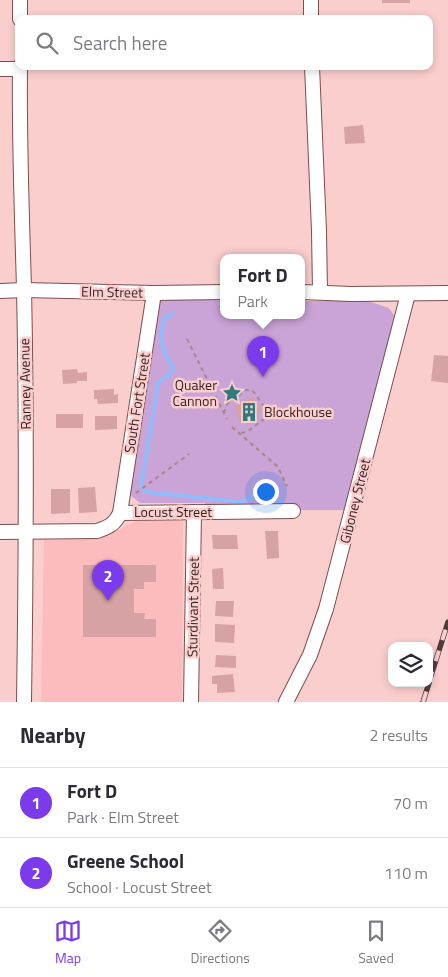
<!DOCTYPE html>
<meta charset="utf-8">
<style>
body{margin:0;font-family:"Titillium Web",sans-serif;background:#f2f2f3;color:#2b2b33}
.controls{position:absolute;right:15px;bottom:15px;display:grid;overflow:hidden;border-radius:10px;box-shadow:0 2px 8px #0003}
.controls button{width:45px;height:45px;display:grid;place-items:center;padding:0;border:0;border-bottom:1px solid #e1e1e2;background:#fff;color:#2b2b33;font:25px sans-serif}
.you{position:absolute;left:265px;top:491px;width:18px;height:18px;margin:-12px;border:4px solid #fff;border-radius:50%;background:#1a73e8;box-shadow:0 0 0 8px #1a73e833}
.badge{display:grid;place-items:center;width:32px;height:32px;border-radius:50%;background:#7c3aed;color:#fff;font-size:16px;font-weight:700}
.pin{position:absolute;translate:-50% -41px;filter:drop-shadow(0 1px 2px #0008)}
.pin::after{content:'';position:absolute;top:26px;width:18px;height:15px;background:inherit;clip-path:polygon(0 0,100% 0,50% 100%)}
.popup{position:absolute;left:220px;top:254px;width:85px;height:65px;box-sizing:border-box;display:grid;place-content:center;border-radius:10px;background:#fff;filter:drop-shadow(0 1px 4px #0005);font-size:16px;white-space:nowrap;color:#7c7c81}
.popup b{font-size:19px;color:#2b2b33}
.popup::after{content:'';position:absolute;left:50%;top:100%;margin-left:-10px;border:10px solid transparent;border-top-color:#fff}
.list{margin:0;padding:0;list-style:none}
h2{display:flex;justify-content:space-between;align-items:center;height:65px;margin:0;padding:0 20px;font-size:21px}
h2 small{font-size:16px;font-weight:400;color:#7c7c81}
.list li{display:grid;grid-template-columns:32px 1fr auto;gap:15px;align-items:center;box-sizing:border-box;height:70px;padding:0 20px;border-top:1px solid #e1e1e2}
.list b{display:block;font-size:19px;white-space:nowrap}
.list p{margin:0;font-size:16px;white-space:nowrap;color:#7c7c81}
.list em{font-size:16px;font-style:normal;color:#7c7c81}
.icon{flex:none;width:28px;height:28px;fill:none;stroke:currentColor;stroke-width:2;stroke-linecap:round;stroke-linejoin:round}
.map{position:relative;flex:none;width:448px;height:702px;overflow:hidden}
.search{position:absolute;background:#fff;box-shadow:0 2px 8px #0003;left:15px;right:15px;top:15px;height:55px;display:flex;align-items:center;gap:12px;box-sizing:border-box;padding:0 18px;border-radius:10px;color:#7c7c81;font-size:19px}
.sheet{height:205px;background:#fff}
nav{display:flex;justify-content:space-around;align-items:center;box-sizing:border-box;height:70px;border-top:1px solid #e1e1e2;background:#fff;font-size:14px;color:#7c7c81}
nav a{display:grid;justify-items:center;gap:2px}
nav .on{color:#7c3aed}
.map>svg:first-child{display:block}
</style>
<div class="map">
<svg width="448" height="702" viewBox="0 0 448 702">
<rect width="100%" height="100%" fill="#fbcece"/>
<!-- built -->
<path fill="#fcbcbe" d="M183,517L182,702H41L44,540L93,538L121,529L141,518Z"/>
<!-- green -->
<path fill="#caa3d7" d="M161,299L224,300V316H302V301H368L389,308L394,315V323L346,510H205V503H140L130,495V484L156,304Z"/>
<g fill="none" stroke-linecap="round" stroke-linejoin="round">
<!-- stream -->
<g stroke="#90bcfb" stroke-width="4">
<path d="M141,486L158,383L172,372L173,367C161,351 159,338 164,318L172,314"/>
<path d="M144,490L147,492L242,502L266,489L282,504"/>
</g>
</g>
<!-- building -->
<g fill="#d7a2a3">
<rect x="382" y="0" width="28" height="3"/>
<path d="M363,125L365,143L345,144L344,127Z"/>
<path d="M434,355L448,356V383L431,381Z"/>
<path d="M77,369L78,373L87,372V381H77V383L63,384L62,370Z"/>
<path d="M114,389V395L118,394V403L98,404L97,399H94V390Z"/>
<path d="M252,397L262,410L256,414L258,417L248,425L244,420L241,422L236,415L239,413L234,407L245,399L247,401Z"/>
<rect x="56" y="414" width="27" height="14"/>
<path d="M95,416H117V429L95,430Z"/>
<path d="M95,487L97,512L79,513L78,488Z"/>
<path d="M51,489H70V513L51,514Z"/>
<path d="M265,531H278L279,558L267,559Z"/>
<path d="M212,535H237L238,549H213Z"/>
<path d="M83,565H156V582H144V589H134V613H145L144,619H156V637H83Z"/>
<path d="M223,568L224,589H213L212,569Z"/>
<path d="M216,601H234L233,617L215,616Z"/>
<path d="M215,624L235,625L234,643L215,642Z"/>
<path d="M216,655L236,656V668L215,667Z"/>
<path d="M233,674L235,692L217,693V684H212V676Z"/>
</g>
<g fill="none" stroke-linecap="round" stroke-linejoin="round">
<!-- minor casing -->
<g stroke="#7c4e4f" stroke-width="16">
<g id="minor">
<path d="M20,19V0"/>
<path d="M311,19V0"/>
<path d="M20,66C19,141 22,215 24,289C27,427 26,564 24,702"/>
<path d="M312,66L319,231L320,292"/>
<path d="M0,69H19"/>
<path d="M0,291L24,290L154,293L224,292"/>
<path d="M302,292L351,294L448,293"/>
<path d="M120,513L154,293"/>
<path d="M0,532L97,531C109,527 115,524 120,513L293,511"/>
<path d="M191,702L194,512"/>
<path d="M286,702L310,655L326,609L408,294"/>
</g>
</g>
<!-- path -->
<g stroke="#a98787" stroke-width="2" stroke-dasharray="4 4" stroke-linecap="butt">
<path d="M187,339L227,419"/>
<path d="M224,413L227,404L246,390H252L266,409L264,419L247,432L240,433"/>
<path d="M232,427L278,467L287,486"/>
<path d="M136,493L189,454"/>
</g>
<!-- minor -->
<use href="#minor" stroke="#fff" stroke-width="14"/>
<!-- rail casing -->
<g stroke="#523b3b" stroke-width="5.5">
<g id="rail">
<path d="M429,682L448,622"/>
<path d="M423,702L429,683"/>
</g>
</g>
<!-- rail -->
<use href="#rail" stroke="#fbcece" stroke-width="4" stroke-dasharray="11" stroke-linecap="butt"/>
</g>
<!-- icons -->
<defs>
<g id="sight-bare" transform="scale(1.5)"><path d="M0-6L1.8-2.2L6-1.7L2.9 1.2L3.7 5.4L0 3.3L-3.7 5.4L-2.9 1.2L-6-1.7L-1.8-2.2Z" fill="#307a7c" stroke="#fbcece" stroke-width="2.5" paint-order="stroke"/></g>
<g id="building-bare" transform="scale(1.5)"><path d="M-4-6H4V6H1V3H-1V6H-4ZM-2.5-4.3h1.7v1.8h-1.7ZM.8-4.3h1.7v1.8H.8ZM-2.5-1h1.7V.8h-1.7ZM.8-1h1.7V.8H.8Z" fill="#307a7c" stroke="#fbcece" stroke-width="2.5" paint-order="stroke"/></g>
</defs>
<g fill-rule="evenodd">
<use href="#sight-bare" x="232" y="393"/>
<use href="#building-bare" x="249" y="412"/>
</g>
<g text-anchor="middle" stroke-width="5" stroke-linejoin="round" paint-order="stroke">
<!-- street labels -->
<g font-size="14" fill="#372323" stroke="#fbcece">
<text transform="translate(112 292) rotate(1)" y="5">Elm Street</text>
<text transform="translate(25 384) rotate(-91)" y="5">Ranney Avenue</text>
<text transform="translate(137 403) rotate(-81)" y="5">South Fort Street</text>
<text transform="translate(355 501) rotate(-76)" y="5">Giboney Street</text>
<text x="173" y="517">Locust Street</text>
<text transform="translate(193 607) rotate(-89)" y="5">Sturdivant Street</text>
</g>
<!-- poi labels -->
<g font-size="14" fill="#372323" stroke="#fbcece" text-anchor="end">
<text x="217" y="390">Quaker<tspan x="217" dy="16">Cannon</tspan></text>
<text x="264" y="417" text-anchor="start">Blockhouse</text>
</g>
</g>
</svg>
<div class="controls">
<button><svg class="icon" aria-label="layers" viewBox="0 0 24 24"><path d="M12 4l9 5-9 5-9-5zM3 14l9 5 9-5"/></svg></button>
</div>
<div class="you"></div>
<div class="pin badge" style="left:263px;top:377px">1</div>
<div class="popup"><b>Fort D</b>Park</div>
<div class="pin badge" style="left:108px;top:601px">2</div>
<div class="search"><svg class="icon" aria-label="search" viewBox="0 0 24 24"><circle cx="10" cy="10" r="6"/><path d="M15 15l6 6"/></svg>Search here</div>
</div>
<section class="sheet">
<h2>Nearby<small>2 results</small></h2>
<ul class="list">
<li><span class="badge">1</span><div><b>Fort D</b><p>Park · Elm Street</p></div><em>70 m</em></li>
<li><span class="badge">2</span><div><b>Greene School</b><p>School · Locust Street</p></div><em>110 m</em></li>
</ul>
</section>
<nav>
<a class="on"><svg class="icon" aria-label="map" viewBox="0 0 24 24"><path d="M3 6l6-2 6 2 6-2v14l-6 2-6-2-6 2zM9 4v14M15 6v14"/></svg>Map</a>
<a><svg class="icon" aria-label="directions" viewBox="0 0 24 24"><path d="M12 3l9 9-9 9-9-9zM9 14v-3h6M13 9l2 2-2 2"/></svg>Directions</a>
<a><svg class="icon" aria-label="saved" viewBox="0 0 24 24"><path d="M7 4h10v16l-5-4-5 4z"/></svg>Saved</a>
</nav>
